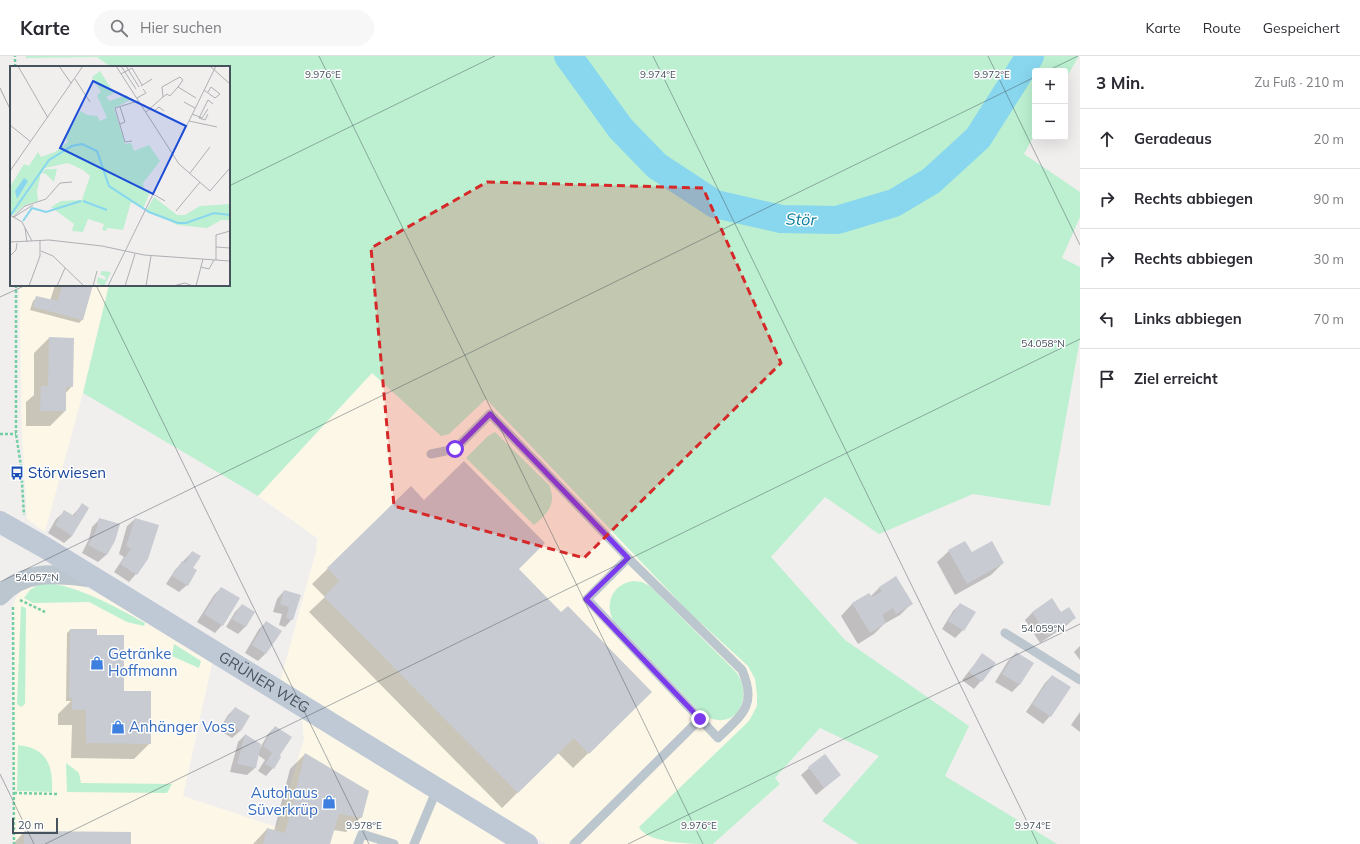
<!DOCTYPE html>
<html lang="de">
<meta charset="utf-8">
<style>
body{margin:0;font-family:Mulish,sans-serif;background:#f7f7f7;color:#2b2b33}
.controls{position:absolute;right:12px;top:12px;display:grid;overflow:hidden;border-radius:4px;box-shadow:0 4px 16px #0002}
.controls button{width:36px;height:36px;display:grid;place-items:center;padding:0;border:0;border-bottom:1px solid #e1e1e2;background:#fff;color:#2b2b33;font:20px sans-serif}
.scale{position:absolute;left:12px;bottom:10px;width:46px;box-sizing:border-box;padding-left:4px;border:2px solid #46525c;border-top:0;font-size:11px;line-height:14px;white-space:nowrap;color:#46525c;-webkit-text-stroke:3px #fff;paint-order:stroke}
.stop{position:absolute;width:12px;height:12px;margin:-9px;border:3px solid #7c3aed;border-radius:50%;background:#fff}
.stop.end{background:#7c3aed;border-color:#fff;box-shadow:0 1px 4px #0008}
.list{margin:0;padding:0;list-style:none}
h2{display:flex;justify-content:space-between;align-items:center;height:52px;margin:0;padding:0 16px;font-size:17px}
h2 small{font-size:13px;font-weight:400;color:#7c7c81}
.list li{display:grid;grid-template-columns:26px 1fr auto;gap:12px;align-items:center;box-sizing:border-box;height:60px;padding:0 16px;border-top:1px solid #e1e1e2}
.list b{display:block;font-size:15px;white-space:nowrap}
.list em{font-size:13px;font-style:normal;color:#7c7c81}
.icon{flex:none;width:22px;height:22px;fill:none;stroke:currentColor;stroke-width:2;stroke-linecap:round;stroke-linejoin:round}
.map{position:relative;flex:none;width:1080px;height:788px;overflow:hidden}
header{display:flex;align-items:center;gap:24px;box-sizing:border-box;height:56px;padding:0 20px;background:#fff;border-bottom:1px solid #e1e1e2}
header strong{font-size:19px}
nav{display:flex;gap:22px;margin-inline-start:auto;font-size:14px}
.search{width:280px;height:36px;background:#f7f7f7;display:flex;align-items:center;gap:10px;box-sizing:border-box;padding:0 14px;border-radius:22px;color:#7c7c81;font-size:15px}
main{display:flex}
aside{flex:1;background:#fff}
.map>svg:first-child{display:block}
</style>
<header>
<strong>Karte</strong>
<div class="search"><svg class="icon" aria-label="search" viewBox="0 0 24 24"><circle cx="10" cy="10" r="6"/><path d="M15 15l6 6"/></svg>Hier suchen</div>
<nav><a>Karte</a><a>Route</a><a>Gespeichert</a></nav>
</header>
<main>
<div class="map">
<svg width="1080" height="788" viewBox="0 0 1080 788">
<rect width="100%" height="100%" fill="#f1eeee"/>
<!-- commercial -->
<g fill="#fcf7e7">
<path d="M19,229H109L83,337L45,476L27,463L22,380Z"/>
<path d="M375,313L488,319L811,617L877,608L775,722L780,728L713,788H546L280,626L316,495L317,482L258,440Z"/>
<path d="M50,518L93,535L213,603L183,740L277,771L304,683L301,655L516,788H14L13,551L16,541L25,531Z"/>
</g>
<!-- green -->
<g fill="#bcf0d1">
<path d="M26,0H1079L1065,24V15H1035V78L1024,98L1080,136V161L1062,202L1080,211V283L1050,450L973,438L879,478L825,441L771,501L845,584L969,670L945,720L1057,788H859L822,765L879,700L820,672L775,722L780,728L713,788C694,788 647,788 639,771L749,665L757,650V638L755,623L748,610L689,556L486,343L449,378L441,380L372,317L258,440L83,337L109,229H229V11H111L97,1L26,2Z"/>
<path d="M495,376L549,429C557,448 548,457 534,469L466,402L488,380Z"/>
<path d="M634,525L642,526L650,530L737,617C754,645 734,678 702,658L613,564C604,546 614,527 634,525Z"/>
<path d="M43,526C81,531 112,549 145,567L144,570L127,566L89,546L33,547L24,542L30,534Z"/>
<path d="M21,550L26,552L25,648L21,651L17,648Z"/>
<path d="M174,588L201,605L199,612L172,600Z"/>
<path d="M18,689C47,692 53,709 52,736L17,735Z"/>
<path d="M66,707L79,717L81,727L172,728L167,737L67,736Z"/>
</g>
<!-- shadow -->
<g fill="#0003">
<path d="M55,229H92L83,263L79,267L30,254L33,245L37,241L50,245Z"/>
<path d="M49,282L72,330L65,338V355L50,370H26V346L34,339V297Z"/>
<path d="M411,431L424,445L517,513L561,558L651,636L573,712L558,697L502,752L309,556L325,541L312,528Z"/>
<path d="M82,449L72,480L64,487L48,477L56,463L64,456L72,460Z"/>
<path d="M100,463L114,484L106,499L98,506L82,497L89,483L92,471Z"/>
<path d="M135,463L136,518L129,526L114,516L124,501L119,498L127,470Z"/>
<path d="M949,495L971,497L1003,507L991,519L955,539L937,506Z"/>
<path d="M192,496V512L187,529L179,536L166,528L175,514Z"/>
<path d="M880,531L911,548L900,559L884,568L874,578L858,588L841,560L852,548L869,538L870,541Z"/>
<path d="M221,532L222,569L215,577L197,566L214,539Z"/>
<path d="M284,535L299,540L292,563L285,571L279,569L282,558L273,556L277,543Z"/>
<path d="M1052,544L1061,557L1075,562L1067,569L1040,587L1025,564L1032,557Z"/>
<path d="M960,548L974,557L963,574L955,582L942,573L953,555Z"/>
<path d="M242,549L254,556L245,571L238,578L226,571L235,556Z"/>
<path d="M266,566L280,576L265,598L258,605L245,597L259,573Z"/>
<path d="M70,574L96,580L150,687L134,703L71,702L72,669H58V658L71,645H66L67,577Z"/>
<path d="M1080,590V604L1074,596Z"/>
<path d="M1016,597L1033,607L1019,629L1012,636L995,626L1008,605Z"/>
<path d="M982,599L981,625L974,633L962,624Z"/>
<path d="M1052,620L1050,660L1043,668L1026,656L1045,627Z"/>
<path d="M235,652L248,660L240,675L232,682L219,674L228,659Z"/>
<path d="M1080,656V676L1071,669Z"/>
<path d="M275,671L278,700L273,712L266,720L258,715L265,704L258,699L255,712L247,719L230,716L238,686L245,679L260,692L268,678Z"/>
<path d="M305,698L361,761L346,776L333,774L329,788H253L267,773L274,775L290,713Z"/>
<path d="M809,712L840,719L816,739L801,719Z"/>
<path d="M24,776L130,788H13Z"/>
</g>
<g fill="none" stroke-linecap="round" stroke-linejoin="round">
<!-- river -->
<path stroke="#88d7ee" stroke-width="28" d="M568,0L621,73L657,110L715,148L781,163L837,164L894,147L931,125L978,82L1030,0"/>
</g>
<!-- building -->
<g fill="#c8cbd1">
<path d="M62,229H93L83,264L33,251L36,240L58,245Z"/>
<path d="M49,281L74,282L73,331H66V355H40L41,330H48Z"/>
<path d="M464,405L545,487L519,513L561,556L568,550L652,636L589,698L574,682L518,737L324,541L339,525L327,512L411,430L424,444Z"/>
<path d="M82,447L89,452L72,480L55,469L64,454L74,460Z"/>
<path d="M99,462L120,468L115,485L107,499L88,489L96,475Z"/>
<path d="M135,462L159,469L148,503L137,519L120,508L131,493L126,490Z"/>
<path d="M965,485L972,496L992,485L1004,507L967,528L948,494Z"/>
<path d="M192,495L201,500L193,512L197,514L188,530L172,520L182,505L185,507Z"/>
<path d="M896,520L913,548L896,558L893,552L882,559L886,567L870,577L852,547L869,537L872,541L882,535L879,531Z"/>
<path d="M221,531L240,542L223,570L204,558Z"/>
<path d="M284,534L301,539L293,564L286,562L289,551L280,548Z"/>
<path d="M1052,542L1061,556L1069,551L1076,562L1047,580L1032,556Z"/>
<path d="M960,547L976,556L964,575L948,565Z"/>
<path d="M242,548L255,556L246,571L232,563Z"/>
<path d="M266,565L282,575L266,598L252,589Z"/>
<path d="M70,573H97V579H124V635H151V688L86,687V654H72V642H69Z"/>
<path d="M1016,596L1034,607L1020,629L1002,618Z"/>
<path d="M982,597L996,607L982,626L969,616Z"/>
<path d="M1052,619L1071,631L1051,661L1032,648Z"/>
<path d="M235,651L250,660L241,675L225,666Z"/>
<path d="M275,670L292,681L280,699L281,701L274,713L265,708L272,697L263,690Z"/>
<path d="M245,678L261,688L256,712L237,708Z"/>
<path d="M305,697L369,735L362,762L339,758L330,788H263L267,772L285,777Z"/>
<path d="M825,698L841,719L824,732L808,711Z"/>
<path d="M24,775L131,776V788H24Z"/>
</g>
<g fill="none" stroke-linecap="round" stroke-linejoin="round">
<!-- path -->
<g stroke="#73cfa3" stroke-width="2.5" stroke-dasharray="3 2" stroke-linecap="butt">
<path d="M15,11V0"/>
<path d="M16,229V378L21,410L24,459"/>
<path d="M0,378H16"/>
<path d="M20,544L45,556"/>
<path d="M13,551L14,788"/>
<path d="M14,737L59,738"/>
</g>
<!-- lane -->
<g stroke="#bcc6ce" stroke-width="9">
<path d="M431,398L455,393L490,358L628,502L742,614C757,649 743,658 718,682L700,663L574,788"/>
<path d="M628,502L587,543L700,663"/>
<path d="M1005,577L1080,624"/>
<path d="M358,788L362,778L394,788"/>
<path d="M414,788L437,733"/>
</g>
<!-- street -->
<path stroke="#bcc6ce" stroke-width="19" d="M0,540C27,511 60,519 96,522"/>
<!-- secondary -->
<path stroke="#bfc9d6" stroke-width="22" id="s1" d="M0,466L44,491L527,788"/>
</g>
<g fill="none" stroke-linecap="round" stroke-linejoin="round">
<!-- route -->
<path stroke="#7c3aed" stroke-width="5" d="M455,393L490,358L628,502L586,543L700,663"/>
</g>
<!-- marked area -->
<path fill="#d62828" fill-opacity="0.2" stroke="#d62828" stroke-width="3" stroke-dasharray="8 5" stroke-linejoin="round" d="M487,126L703,132L781,307L584,502L394,450L371,192Z"/>
<!-- ticks -->
<path fill="none" stroke="#46525c" stroke-width="1" stroke-opacity="0.45" d="M319,0L703,788M653,0L1038,788M988,0L1080,189M1047,15L1078,0M0,32L11,55M229,130L495,0M96,229L369,788M0,241L26,229M0,526L1035,21M0,718L34,788M45,788L1080,283M628,788L1080,568"/>
<!-- icons -->
<defs>
<g id="bus-bare" transform="scale(1.08)"><path d="M-5-6H5V4H4V6H2V4H-2V6H-4V4H-5ZM-3.5-4V0h7V-4ZM-3.5 1.2v1.5H-2V1.2ZM2 1.2v1.5H3.5V1.2Z" fill="#1a4fb4" stroke="#fff" stroke-width="2.5" paint-order="stroke"/></g>
<g id="shop-bare" transform="scale(1.08)"><path d="M-5-2.5h2.3a2.7 3.5 0 0 1 5.4 0H5L5.5 6h-11ZM-1.5-2.5h3a1.5 2.3 0 0 0-3 0Z" fill="#3f7fe0" stroke="#fff" stroke-width="2.5" paint-order="stroke"/></g>
</defs>
<g fill-rule="evenodd">
<use href="#bus-bare" x="17" y="417"/>
<use href="#shop-bare" x="97" y="607"/>
<use href="#shop-bare" x="118" y="671"/>
<use href="#shop-bare" x="329" y="746"/>
</g>
<g text-anchor="middle" stroke-width="3" stroke-linejoin="round" paint-order="stroke">
<!-- transit labels -->
<g font-size="15" fill="#164399" stroke="#fff" text-anchor="start">
<text x="28" y="422">Störwiesen</text>
</g>
<!-- shop labels -->
<g font-size="15" fill="#366cbe" stroke="#fff" text-anchor="start">
<text x="108" y="603">Getränke<tspan x="108" dy="17">Hoffmann</tspan></text>
<text x="129" y="676">Anhänger Voss</text>
<text x="318" y="742" text-anchor="end">Autohaus<tspan x="318" dy="17">Süverkrüp</tspan></text>
</g>
<!-- street labels -->
<g font-size="15" fill="#46525c" stroke="#fff">
<text dy="5" stroke="none"><textPath href="#s1" startOffset="309">GRÜNER WEG</textPath></text>
</g>
<!-- water labels -->
<g font-size="16" font-style="italic" fill="#0a7c9d" stroke="#fff">
<text transform="translate(801 163) rotate(2)" y="6">Stör</text>
</g>
</g>
<!-- overview -->
<g transform="translate(10 10)">
<rect width="220" height="220" fill="#f1eeee"/>
<path d="M90,5L104,27L96,31L100,35L117,29L120,34L104,42L115,78L121,77L124,85L139,79L150,95L133,117L134,124L140,126L133,143L121,136L113,164L97,162L96,165L92,164L94,158L78,153L73,166L62,165L64,158L41,141L51,135L72,134L80,110L73,104L58,97L35,102L31,107L36,103H47L44,116L36,108L31,107L27,125L28,135L15,139L3,149L0,147V121L14,98L19,100L28,86L31,91L45,86L58,76L55,70L71,45L77,49L87,50L90,55L97,52L87,29L91,26L82,11ZM144,131L167,149H175L190,140L220,138V154H211L197,162L168,159L136,145ZM92,205L101,206L94,220L87,217L88,211L95,214L96,211L90,208Z" fill="#bcf0d1"/>
<path d="M14,112L18,115L7,133L5,125Z" fill="#88d7ee"/>
<path fill="none" stroke="#88d7ee" stroke-width="2" d="M73,135L97,144M0,150L39,94L62,80L72,78L87,85L99,120L139,146L168,157H176L204,147L220,149M13,155L22,142L36,146L71,135"/>
<path fill="none" stroke="#adb0b4" stroke-width="1" d="M8,0L38,52M49,0L61,17M106,0L169,98L200,125L220,102M111,0L126,23M116,0L129,21M200,0L220,18M111,8L122,2L132,19M65,13L80,36M131,20L142,13M194,24L205,32L210,28L201,21L198,26M153,31L157,28L160,30L168,21M127,32L136,27L133,23M174,36L185,42M140,42L144,45L149,41L154,45M136,46L153,31L152,21L170,11L173,14L168,21L186,32M182,48L192,52L198,43M198,48L195,54L189,52L198,34L203,38M179,55L207,61M110,58L115,56L110,41M0,59L21,76M122,75L115,76L105,42L128,35M0,105L73,0M180,107L200,81M143,128L155,135M166,145L190,116M0,149L12,156L22,175M3,151L15,140L36,133L50,117L62,116M4,151L23,139M15,162L17,176M0,176L39,174L92,180L134,189L220,195M206,181L220,182M31,185L43,190L74,220M0,190L6,184L7,177M206,194V169L220,165M191,201L199,203L204,194M19,220L30,190V174M47,220L55,202M83,220L87,205M98,220L206,0M115,220L125,188M136,220L141,190M163,220L175,217L183,220M186,220L193,193"/>
<path fill="#1d4ed8" fill-opacity="0.15" stroke="#1d4ed8" stroke-width="2" d="M83,15L176,60L143,128L50,82Z"/>
<rect width="220" height="220" fill="none" stroke="#46525c" stroke-width="2"/>
</g>
<g font-size="10" text-anchor="middle" fill="#46525c" stroke="#fff" stroke-width="3" stroke-linejoin="round" paint-order="stroke">
<text x="323" y="22">9.976°E</text>
<text x="658" y="22">9.974°E</text>
<text x="992" y="22">9.972°E</text>
<text x="1043" y="291">54.058°N</text>
<text x="37" y="525">54.057°N</text>
<text x="1043" y="576">54.059°N</text>
<text x="364" y="773">9.978°E</text>
<text x="699" y="773">9.976°E</text>
<text x="1033" y="773">9.974°E</text>
</g>
</svg>
<div class="controls">
<button>+</button>
<button>−</button>
</div>
<div class="scale">20 m</div>
<div class="stop" style="left:455px;top:393px"></div>
<div class="stop end" style="left:700px;top:663px"></div>
</div>
<aside>
<h2>3 Min.<small>Zu Fuß · 210 m</small></h2>
<ul class="list">
<li><svg class="icon" aria-label="ahead" viewBox="0 0 24 24"><path d="M12 20V5M6 11l6-6 6 6"/></svg><div><b>Geradeaus</b></div><em>20 m</em></li>
<li><svg class="icon" aria-label="right" viewBox="0 0 24 24"><path d="M7 20v-9h11M14 6l5 5-5 5"/></svg><div><b>Rechts abbiegen</b></div><em>90 m</em></li>
<li><svg class="icon" aria-label="right" viewBox="0 0 24 24"><path d="M7 20v-9h11M14 6l5 5-5 5"/></svg><div><b>Rechts abbiegen</b></div><em>30 m</em></li>
<li><svg class="icon" aria-label="left" viewBox="0 0 24 24"><path d="M17 20v-9H6M10 6l-5 5 5 5"/></svg><div><b>Links abbiegen</b></div><em>70 m</em></li>
<li><svg class="icon" aria-label="arrive" viewBox="0 0 24 24"><path d="M6 21V4h12l-3 4 3 4H6"/></svg><div><b>Ziel erreicht</b></div></li>
</ul>
</aside>
</main>
